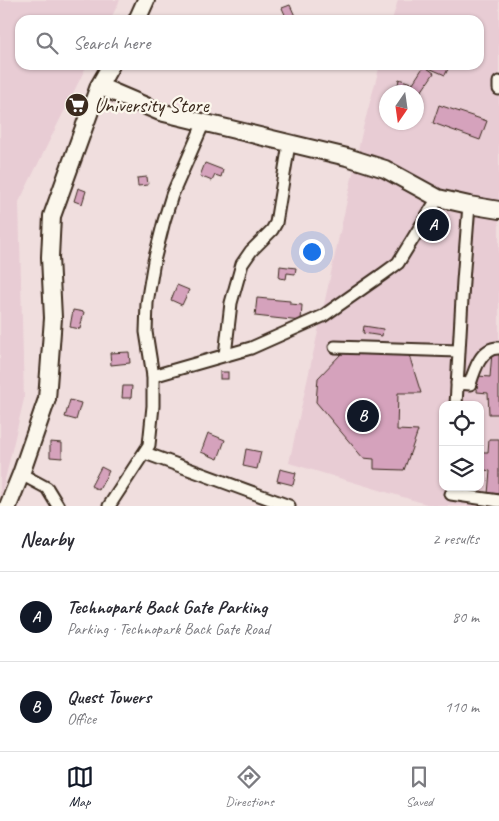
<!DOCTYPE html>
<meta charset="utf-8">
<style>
body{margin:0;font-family:Caveat,sans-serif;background:#f7f7f7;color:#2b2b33}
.controls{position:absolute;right:15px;bottom:15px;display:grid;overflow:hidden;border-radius:10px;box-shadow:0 1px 4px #0004}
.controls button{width:45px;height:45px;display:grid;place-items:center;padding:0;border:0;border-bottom:1px solid #e1e1e2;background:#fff;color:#2b2b33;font:25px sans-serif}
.compass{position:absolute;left:379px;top:85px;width:45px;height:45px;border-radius:50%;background:#fff;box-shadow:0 1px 4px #0004;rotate:193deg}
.you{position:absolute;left:311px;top:251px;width:18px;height:18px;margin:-12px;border:4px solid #fff;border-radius:50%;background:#1a73e8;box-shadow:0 0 0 8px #1a73e833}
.badge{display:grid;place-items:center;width:32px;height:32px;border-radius:50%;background:#111827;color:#fff;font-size:16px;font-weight:700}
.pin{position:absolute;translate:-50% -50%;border:2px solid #fff;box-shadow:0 1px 5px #0006}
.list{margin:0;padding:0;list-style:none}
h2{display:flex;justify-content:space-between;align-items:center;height:65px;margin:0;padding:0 20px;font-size:21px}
h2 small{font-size:16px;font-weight:400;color:#7c7c81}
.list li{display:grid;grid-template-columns:32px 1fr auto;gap:15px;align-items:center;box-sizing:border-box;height:90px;padding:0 20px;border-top:1px solid #e1e1e2}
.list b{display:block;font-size:19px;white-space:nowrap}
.list p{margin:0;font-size:16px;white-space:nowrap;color:#7c7c81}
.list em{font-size:16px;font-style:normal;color:#7c7c81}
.icon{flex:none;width:28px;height:28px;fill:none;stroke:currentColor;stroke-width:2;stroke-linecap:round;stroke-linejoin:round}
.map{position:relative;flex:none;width:499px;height:506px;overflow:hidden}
.search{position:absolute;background:#fff;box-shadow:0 1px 4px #0004;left:15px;right:15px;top:15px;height:55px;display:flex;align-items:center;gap:12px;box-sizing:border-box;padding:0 18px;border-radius:15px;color:#7c7c81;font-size:19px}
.sheet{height:245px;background:#fff}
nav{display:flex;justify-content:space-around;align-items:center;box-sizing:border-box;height:70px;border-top:1px solid #e1e1e2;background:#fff;font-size:14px;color:#7c7c81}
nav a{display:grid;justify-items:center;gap:2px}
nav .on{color:#111827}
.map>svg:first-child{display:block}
</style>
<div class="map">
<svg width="499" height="506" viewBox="0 0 499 506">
<rect width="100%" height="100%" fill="#f0dede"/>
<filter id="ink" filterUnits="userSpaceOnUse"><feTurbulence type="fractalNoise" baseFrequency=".02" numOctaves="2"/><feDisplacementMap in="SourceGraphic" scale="10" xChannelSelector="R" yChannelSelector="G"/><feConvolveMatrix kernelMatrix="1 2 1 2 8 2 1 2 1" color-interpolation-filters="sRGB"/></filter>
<g filter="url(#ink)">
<!-- built -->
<g fill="#e8ccd4" fill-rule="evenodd">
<path d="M0,0H120L110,20H20V65H87L19,202L24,399L0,501Z"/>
<path d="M398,0H499V506H433L289,463L363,128L380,65H479V20H392ZM386,92H416V122H386ZM443,405H480V487H443Z"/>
</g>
<!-- building -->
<g fill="#d5a2bc" stroke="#3b2a1e">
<path d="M290,5L295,16L287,19L282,8Z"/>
<path d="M422,65H450L445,75Z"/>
<path d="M424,66L434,73L421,92L411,86Z"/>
<path d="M399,79L411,83L409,89L398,85Z"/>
<path d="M439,105L487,121L480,140L433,123Z"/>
<path d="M205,163L223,170L221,177L215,175L212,181L200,176Z"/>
<path d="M147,177L148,185L138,186L137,178Z"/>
<path d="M78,188L86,191L82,204L74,201Z"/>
<path d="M280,266L296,268L295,274L287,273L286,279L279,278Z"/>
<path d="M177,285L189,290L182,305L171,300Z"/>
<path d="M257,298L290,301V304L302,305L301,321L255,316Z"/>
<path d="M73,310L84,312L80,329L70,327Z"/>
<path d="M364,326L383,329L382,336L363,333Z"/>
<path d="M129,352L130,363L111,365L110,353Z"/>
<path d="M492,352H499V414H489L488,393L477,392L478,376L490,377Z"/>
<path d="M342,353L409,355L421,393H398L397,430L418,431L404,470L374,469V459L363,458L316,402L318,378Z"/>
<rect x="220" y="372" width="8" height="7"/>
<path d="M123,386H132L131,398H122Z"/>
<path d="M70,400L81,403L76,420L65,417Z"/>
<path d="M208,433L225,440L218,459L201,452Z"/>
<path d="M489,439H499V495L488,494L490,471L480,469V452H488Z"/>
<path d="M50,442L62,443V458L50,457Z"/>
<path d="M246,449L261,452L257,469L243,466Z"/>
<path d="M101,467L109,471L99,490L91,486Z"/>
<path d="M280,469L296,473L293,485L277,481Z"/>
</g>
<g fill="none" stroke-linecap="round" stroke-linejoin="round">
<!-- street casing -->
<g stroke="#3b2a1e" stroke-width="15">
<g id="street">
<path d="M499,82V89"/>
<path d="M335,347L458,351"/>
<path d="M225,355L231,303L242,264L251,251L272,230L276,223L289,144"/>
<path d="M153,376L251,348L323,316L383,274L398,263L438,198"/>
<path d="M457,383L470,384C474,371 481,347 499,348"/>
<path d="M456,405L463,281L469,205"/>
<path d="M145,453L289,506"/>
<path d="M21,474L47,488L58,506"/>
<path d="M451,494L499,501"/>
<path d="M109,506L149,445L153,406V376L146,332L147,303L154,261L164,221L172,195L204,122"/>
</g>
</g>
<!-- secondary casing -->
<g stroke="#3b2a1e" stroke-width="20">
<g id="secondary">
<path d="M137,20L146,0"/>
<path d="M99,86L160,112L347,157L385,169L438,198L469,205L499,210"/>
<path d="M8,506L21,474L47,399L53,318L50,257L52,216L99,86L111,65"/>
</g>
</g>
<!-- street -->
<use href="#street" stroke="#fbf7ec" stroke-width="11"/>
<!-- secondary -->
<use href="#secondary" stroke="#fbf7ec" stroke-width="16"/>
</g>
</g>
<!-- icons -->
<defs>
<g id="supermarket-disc" transform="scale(1.25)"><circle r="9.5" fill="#3b2a1e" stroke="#fbf7ec"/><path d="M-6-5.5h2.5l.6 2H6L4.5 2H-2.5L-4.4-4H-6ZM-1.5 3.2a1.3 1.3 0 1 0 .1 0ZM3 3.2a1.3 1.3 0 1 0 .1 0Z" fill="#fff"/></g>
</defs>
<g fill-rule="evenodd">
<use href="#supermarket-disc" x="77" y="105"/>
</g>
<g text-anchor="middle" stroke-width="4.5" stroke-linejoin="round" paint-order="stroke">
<!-- poi labels -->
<g font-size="21" fill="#3b2a1e" stroke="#fbf7ec" text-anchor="start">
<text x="94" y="112">University Store</text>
</g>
</g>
</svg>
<div class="controls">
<button><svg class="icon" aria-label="locate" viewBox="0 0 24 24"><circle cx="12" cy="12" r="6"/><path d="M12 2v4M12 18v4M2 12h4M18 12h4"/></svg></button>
<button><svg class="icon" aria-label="layers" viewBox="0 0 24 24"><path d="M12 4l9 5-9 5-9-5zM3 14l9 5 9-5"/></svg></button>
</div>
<svg class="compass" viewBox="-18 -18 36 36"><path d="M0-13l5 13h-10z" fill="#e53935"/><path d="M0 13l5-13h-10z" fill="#7c7c81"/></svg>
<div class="you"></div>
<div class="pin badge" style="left:433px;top:225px">A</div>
<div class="pin badge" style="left:363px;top:416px">B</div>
<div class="search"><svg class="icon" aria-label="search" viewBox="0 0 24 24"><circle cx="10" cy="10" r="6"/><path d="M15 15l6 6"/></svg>Search here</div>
</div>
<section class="sheet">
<h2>Nearby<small>2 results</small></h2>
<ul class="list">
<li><span class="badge">A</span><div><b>Technopark Back Gate Parking</b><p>Parking · Technopark Back Gate Road</p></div><em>80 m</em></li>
<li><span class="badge">B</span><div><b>Quest Towers</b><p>Office</p></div><em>110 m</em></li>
</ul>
</section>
<nav>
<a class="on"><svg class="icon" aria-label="map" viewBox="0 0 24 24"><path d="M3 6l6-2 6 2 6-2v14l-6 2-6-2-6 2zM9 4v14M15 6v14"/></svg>Map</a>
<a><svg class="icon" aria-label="directions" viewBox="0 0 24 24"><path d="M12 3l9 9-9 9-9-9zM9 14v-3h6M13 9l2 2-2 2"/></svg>Directions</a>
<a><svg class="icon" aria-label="saved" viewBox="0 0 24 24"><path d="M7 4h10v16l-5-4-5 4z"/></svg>Saved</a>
</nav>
